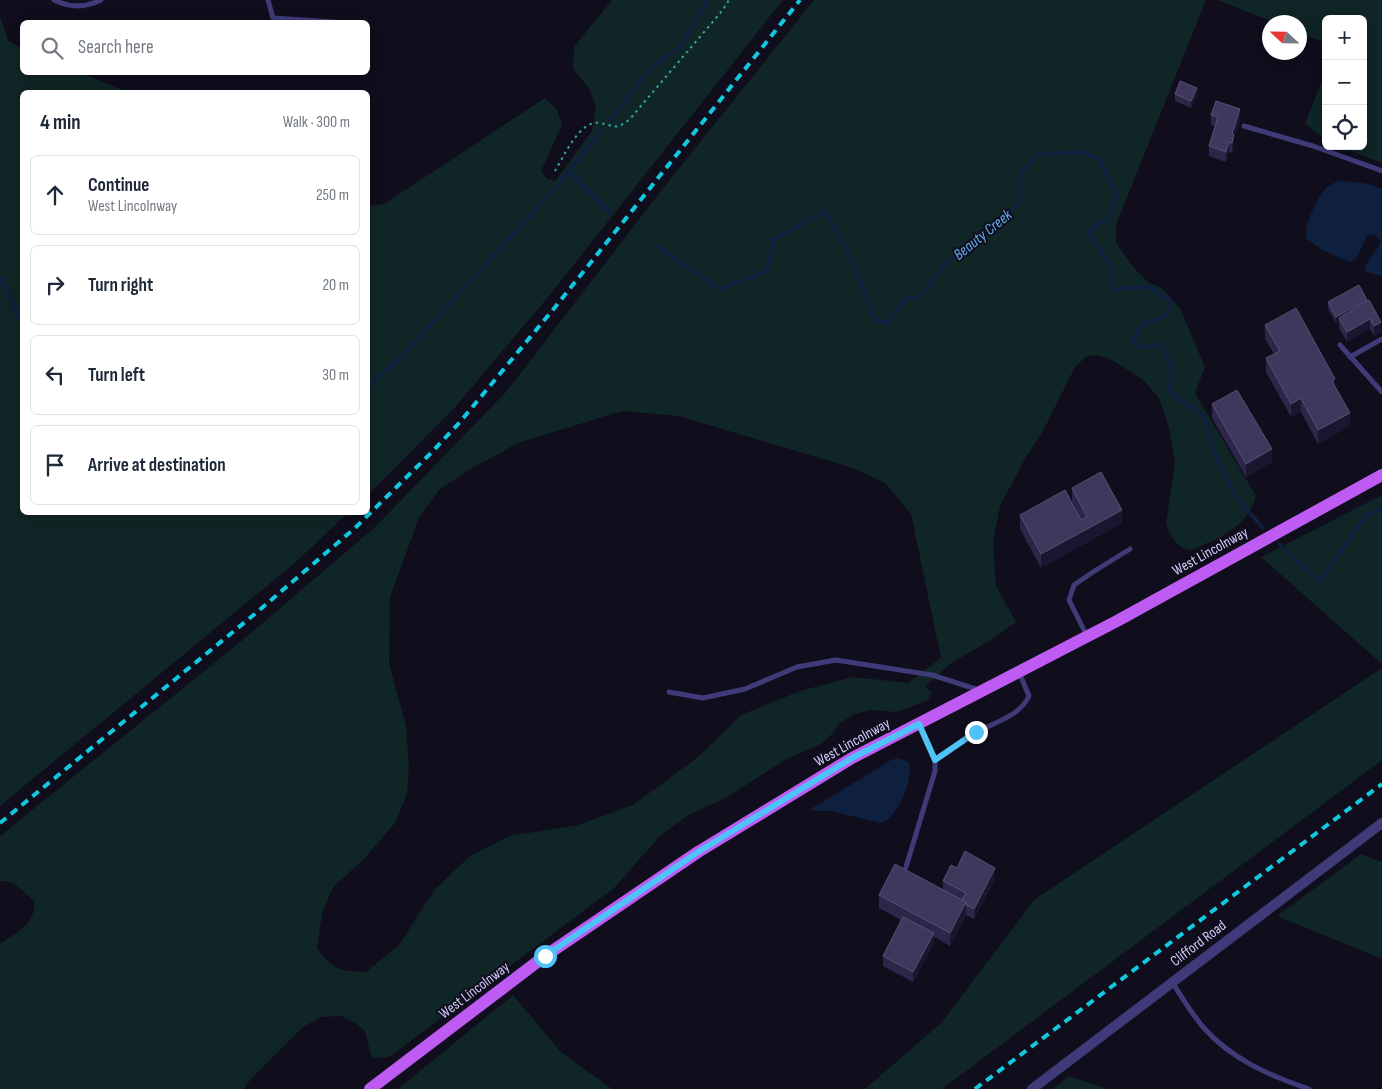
<!DOCTYPE html>
<meta charset="utf-8">
<style>
body{margin:0;font-family:"Sofia Sans Condensed",sans-serif;background:#f2f2f3;color:#1f2937}
.controls{position:absolute;right:15px;top:15px;display:grid;overflow:hidden;border-radius:8px;box-shadow:0 2px 12px #0003}
.controls button{width:45px;height:45px;display:grid;place-items:center;padding:0;border:0;border-bottom:1px solid #e0e1e3;background:#fff;color:#1f2937;font:25px sans-serif}
.compass{position:absolute;left:1262px;top:15px;width:45px;height:45px;border-radius:50%;background:#fff;box-shadow:0 2px 12px #0003;rotate:292deg}
.stop{position:absolute;width:15px;height:15px;margin:-11px;border:4px solid #4fc3f7;border-radius:50%;background:#fff}
.stop.end{background:#4fc3f7;border-color:#fff;box-shadow:0 1px 5px #0008}
.list{margin:0;padding:0;list-style:none}
h2{display:flex;justify-content:space-between;align-items:center;height:65px;margin:0;padding:0 20px;font-size:21px}
h2 small{font-size:16px;font-weight:400;color:#747a83}
.list li{display:grid;grid-template-columns:32px 1fr auto;gap:15px;align-items:center;box-sizing:border-box;height:80px;margin:0 10px 10px;padding:0 10px;border:1px solid #e0e1e3;border-radius:8px}
.list b{display:block;font-size:19px;white-space:nowrap}
.list p{margin:0;font-size:16px;white-space:nowrap;color:#747a83}
.list em{font-size:16px;font-style:normal;color:#747a83}
.icon{flex:none;width:28px;height:28px;fill:none;stroke:currentColor;stroke-width:2;stroke-linecap:round;stroke-linejoin:round}
.map{position:relative;flex:none;width:1382px;height:1089px;overflow:hidden}
.search{position:absolute;background:#fff;box-shadow:0 2px 12px #0003;left:20px;top:20px;width:350px;height:55px;display:flex;align-items:center;gap:12px;box-sizing:border-box;padding:0 18px;border-radius:8px;color:#747a83;font-size:19px}
.panel{position:absolute;background:#fff;box-shadow:0 2px 12px #0003;left:20px;top:90px;width:350px;height:425px;border-radius:8px}
.map>svg:first-child{display:block}
</style>
<div class="map">
<svg width="1382" height="1089" viewBox="0 0 1382 1089">
<rect width="100%" height="100%" fill="#100d1c"/>
<!-- green -->
<g fill="#102525" fill-rule="evenodd">
<path d="M612,0H783L553,291L457,405L368,495V206L384,204L545,98L557,110L562,125L541,171L547,179L555,181L592,131L596,106L588,87L573,69L574,47Z"/>
<path d="M814,0H1206L1116,225V243L1135,269L1149,283L1162,288L1180,308L1205,367L1195,393L1256,496C1250,521 1228,535 1205,544C1201,546 1195,550 1191,550C1178,550 1169,535 1166,523L1175,463L1169,428L1159,398L1143,380L1114,361L1099,355L1087,356L1075,367L1043,431L1026,457L1000,506L993,542L996,586L1016,622L994,638L950,664L925,687L932,693L927,701L896,712L872,710L854,714L839,724L832,734L820,745L788,758L724,799L690,814L660,836L614,888L389,1057L376,1058L371,1056L365,1031L355,1023L341,1016L321,1017L302,1028L250,1080L244,1089H0V944C16,932 37,923 34,901C23,892 15,880 0,881V836L245,638L374,528L506,392L660,192ZM622,411L679,416L853,468L885,483L911,514L941,658L908,683L853,677L800,691L741,715L698,757L633,805L578,825L509,836L470,856L435,889L399,945L366,972C339,971 333,970 317,948L322,914L333,887L364,859L395,823L407,794L409,765L406,726L389,663L390,597L419,518L439,490L467,471L518,443Z"/>
<path d="M1217,0H1382V163L1339,146H1363V19H1326V43L1300,33V22H1274Z"/>
<path d="M0,16L8,41L22,48V72L81,73L128,92H22V512L348,513L296,562L0,806Z"/>
<path d="M1326,72V139L1315,132L1305,123Z"/>
<path d="M1382,495V664L1261,557Z"/>
<path d="M1382,668V760L942,1089H865L942,1022L1034,900Z"/>
<path d="M1361,854L1382,862V959L1277,916Z"/>
<path d="M513,995L561,1052L612,1089H398Z"/>
<path d="M1069,1076L1107,1089H1053Z"/>
</g>
<!-- water -->
<g fill="#0f203e">
<path d="M1340,181L1365,183L1382,189V276L1366,272L1365,266L1381,242C1378,237 1373,233 1367,235C1362,245 1361,256 1350,262C1334,256 1320,250 1306,238C1305,225 1315,202 1323,192C1327,186 1333,183 1340,181Z"/>
<path d="M899,758L908,762C916,775 897,821 880,823L831,811H811V809L891,760Z"/>
</g>
<g fill="none" stroke-linecap="round" stroke-linejoin="round">
<!-- stream -->
<g stroke="#0f203e" stroke-width="4">
<path d="M610,120L650,69L681,46L708,0"/>
<path d="M569,171L610,213"/>
<path d="M655,245L720,289L767,271L774,239L825,211L850,256L875,319L887,323L906,298L918,299L947,262L1019,204L1020,174L1037,155L1080,152L1099,159L1117,193L1108,218L1088,232L1112,268V289L1149,287L1171,301L1166,316L1143,324L1132,341L1142,348L1161,344L1172,366L1170,393L1203,415L1215,454L1235,496L1263,528"/>
<path d="M0,277L22,323"/>
<path d="M368,387L402,356L558,185L602,130"/>
<path d="M1279,544L1320,582L1366,515L1382,509"/>
</g>
<!-- path -->
<path stroke="#35a5a1" stroke-width="2" stroke-dasharray="2.5 4" stroke-linecap="butt" d="M555,171C564,156 580,119 600,123C615,126 615,130 629,120L722,11L729,0"/>
<!-- lane -->
<g stroke="#3f3b78" stroke-width="5">
<path d="M54,0C70,8 85,8 101,0"/>
<path d="M268,0L273,18L335,22"/>
<path d="M1244,126L1313,146L1382,171"/>
<path d="M1340,345L1382,392"/>
<path d="M1350,357L1382,339"/>
<path d="M1087,636L1069,600L1074,585L1093,572L1130,549"/>
<path d="M669,692L703,698L745,689L797,667L836,660L932,675L979,690"/>
<path d="M935,760C948,751 962,740 977,732C995,722 1020,716 1029,696L1019,672"/>
<path d="M906,867L935,771V760L919,724"/>
<path d="M1172,982C1182,997 1191,1013 1203,1027C1231,1059 1270,1076 1309,1089"/>
</g>
<!-- street -->
<path stroke="#3f3b78" stroke-width="10" d="M1032,1089L1382,823"/>
<!-- primary -->
<path stroke="#bd5bf3" stroke-width="12" d="M370,1089L545,956L698,852L852,758L1117,621L1382,475"/>
<!-- rail -->
<g stroke="#11cae2" stroke-width="4" stroke-dasharray="8 6" stroke-linecap="butt">
<path d="M0,823L256,613L355,528L431,453L460,422L556,306L800,0"/>
<path d="M975,1089L1382,784"/>
</g>
</g>
<!-- wall -->
<g fill="#2e2649">
<path d="M1175,94L1197,95L1191,108L1175,101Z"/>
<path d="M1211,115L1240,119L1234,137V145L1232,153L1229,152L1226,162L1209,156V146L1215,126L1211,125Z"/>
<path d="M1328,302H1367L1381,332L1374,336L1370,329L1347,342L1339,328V322L1336,323L1328,309Z"/>
<path d="M1265,325L1335,386L1350,426L1318,444L1301,412L1291,417L1266,372V358L1274,354L1265,339Z"/>
<path d="M1212,404L1272,462L1246,477L1212,418Z"/>
<path d="M1072,488L1122,523L1041,568L1020,529V515L1081,520L1072,501Z"/>
<path d="M957,868L995,878L974,919L966,915L950,946L934,937V943L913,982L883,966V956L901,920L879,908V895L943,889V881Z"/>
</g>
<!-- shaded-wall -->
<g fill="#1b152f">
<path d="M1197,88V95L1191,108V101Z"/>
<path d="M1240,109V119L1234,137V145L1232,153V134Z"/>
<path d="M1229,142V152L1226,162V152Z"/>
<path d="M1367,300V306L1339,318V322L1336,323V317Z"/>
<path d="M1370,319V329L1347,342V332Z"/>
<path d="M1381,322V332L1374,336V326Z"/>
<path d="M1335,379V392L1332,381Z"/>
<path d="M1301,398V412L1291,417V404Z"/>
<path d="M1350,413V426L1318,444V430Z"/>
<path d="M1272,449V462L1246,477V464Z"/>
<path d="M1122,510V523L1041,568V554Z"/>
<path d="M995,868V878L974,919V909Z"/>
<path d="M966,902V915L950,946V933Z"/>
<path d="M934,933V943L913,982V972Z"/>
</g>
<!-- building -->
<g fill="#40385c" stroke="#574f75">
<path d="M1180,81L1197,88L1191,101L1175,94Z"/>
<path d="M1216,101L1240,109L1232,134L1234,135L1232,143L1229,142L1226,152L1209,146L1218,117L1211,115Z"/>
<path d="M1359,285L1367,300L1336,317L1328,302Z"/>
<path d="M1369,300L1381,322L1374,326L1370,319L1347,332L1339,318Z"/>
<path d="M1296,308L1335,379L1332,381L1350,413L1318,430L1301,398L1291,404L1266,358L1280,351L1265,325Z"/>
<path d="M1237,390L1272,449L1246,464L1212,404Z"/>
<path d="M1101,472L1122,510L1041,554L1020,515L1065,490L1081,520L1087,517L1072,488Z"/>
<path d="M965,851L995,868L974,909L966,905V902L962,900L966,893L943,881L951,865L957,868Z"/>
<path d="M895,864L966,902L950,933L879,895Z"/>
<path d="M903,917L934,933L913,972L883,956Z"/>
</g>
<g fill="none" stroke-linecap="round" stroke-linejoin="round">
<!-- route -->
<path stroke="#4fc3f7" stroke-width="6" d="M545,956L698,852L852,758L919,724L935,760L976,732"/>
</g>
<g text-anchor="middle" stroke-width="4" stroke-linejoin="round" paint-order="stroke">
<!-- street labels -->
<g font-size="15" fill="#d2ccfb" stroke="#100d1c">
<text transform="translate(1210 551) rotate(-29)" y="5">West Lincolnway</text>
<text transform="translate(852 742) rotate(-29)" y="5">West Lincolnway</text>
<text transform="translate(1198 943) rotate(-37)" y="5">Clifford Road</text>
<text transform="translate(474 990) rotate(-37)" y="5">West Lincolnway</text>
</g>
<!-- water labels -->
<g font-size="16" font-style="italic" fill="#61adf3" stroke="#100d1c">
<text transform="translate(982 234) rotate(-39)" y="6">Beauty Creek</text>
</g>
</g>
</svg>
<div class="controls">
<button>+</button>
<button>−</button>
<button><svg class="icon" aria-label="locate" viewBox="0 0 24 24"><circle cx="12" cy="12" r="6"/><path d="M12 2v4M12 18v4M2 12h4M18 12h4"/></svg></button>
</div>
<svg class="compass" viewBox="-18 -18 36 36"><path d="M0-13l5 13h-10z" fill="#e53935"/><path d="M0 13l5-13h-10z" fill="#747a83"/></svg>
<div class="stop" style="left:545px;top:956px"></div>
<div class="stop end" style="left:976px;top:732px"></div>
<div class="search"><svg class="icon" aria-label="search" viewBox="0 0 24 24"><circle cx="10" cy="10" r="6"/><path d="M15 15l6 6"/></svg>Search here</div>
<section class="panel">
<h2>4 min<small>Walk · 300 m</small></h2>
<ul class="list">
<li><svg class="icon" aria-label="ahead" viewBox="0 0 24 24"><path d="M12 20V5M6 11l6-6 6 6"/></svg><div><b>Continue</b><p>West Lincolnway</p></div><em>250 m</em></li>
<li><svg class="icon" aria-label="right" viewBox="0 0 24 24"><path d="M7 20v-9h11M14 6l5 5-5 5"/></svg><div><b>Turn right</b></div><em>20 m</em></li>
<li><svg class="icon" aria-label="left" viewBox="0 0 24 24"><path d="M17 20v-9H6M10 6l-5 5 5 5"/></svg><div><b>Turn left</b></div><em>30 m</em></li>
<li><svg class="icon" aria-label="arrive" viewBox="0 0 24 24"><path d="M6 21V4h12l-3 4 3 4H6"/></svg><div><b>Arrive at destination</b></div></li>
</ul>
</section>
</div>
